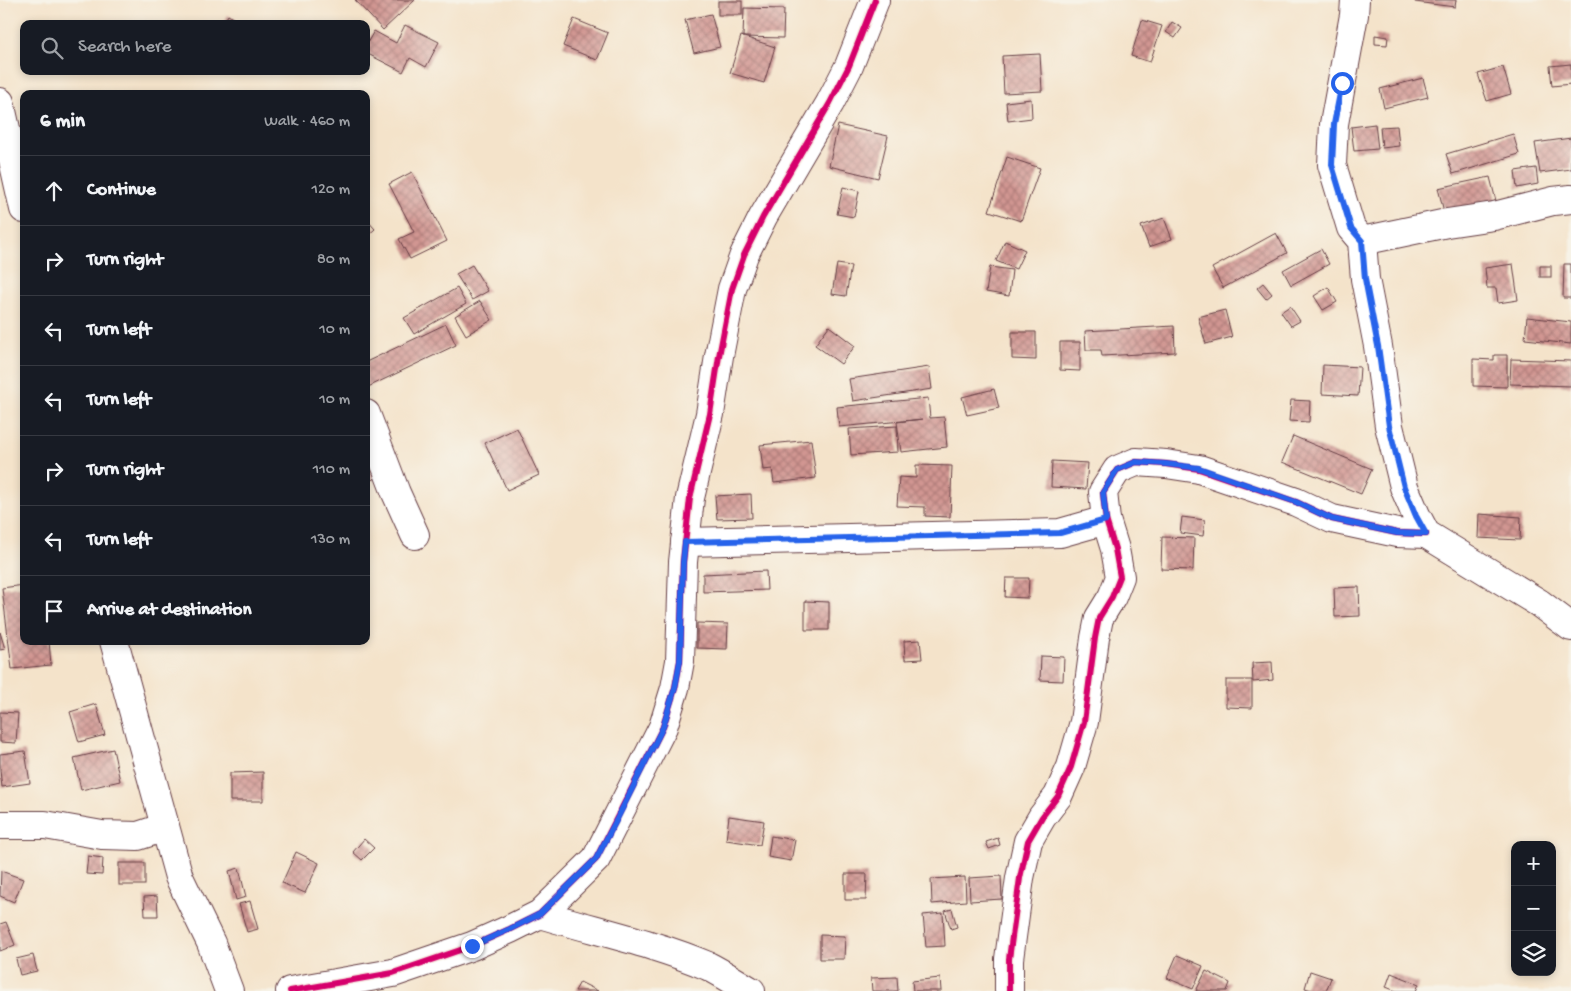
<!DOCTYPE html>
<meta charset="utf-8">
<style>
body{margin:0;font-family:"Gochi Hand",sans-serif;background:#242831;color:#f1f3f6}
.controls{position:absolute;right:15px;bottom:15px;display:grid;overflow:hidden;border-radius:10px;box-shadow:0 2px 8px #0003}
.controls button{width:45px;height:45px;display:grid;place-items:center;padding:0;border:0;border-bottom:1px solid #363941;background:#171b24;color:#f1f3f6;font:25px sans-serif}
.stop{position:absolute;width:15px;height:15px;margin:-11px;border:4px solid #2563eb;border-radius:50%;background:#fff}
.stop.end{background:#2563eb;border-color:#fff;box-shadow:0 1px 5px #0008}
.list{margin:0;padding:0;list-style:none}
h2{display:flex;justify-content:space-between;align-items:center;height:65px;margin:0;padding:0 20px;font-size:21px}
h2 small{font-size:16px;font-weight:400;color:#9ea1a6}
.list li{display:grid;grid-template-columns:32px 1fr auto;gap:15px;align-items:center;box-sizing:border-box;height:70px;padding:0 20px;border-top:1px solid #363941}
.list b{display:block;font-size:19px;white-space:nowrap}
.list em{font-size:16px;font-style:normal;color:#9ea1a6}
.icon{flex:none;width:28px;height:28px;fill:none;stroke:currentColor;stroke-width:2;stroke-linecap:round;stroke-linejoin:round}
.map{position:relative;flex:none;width:1571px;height:991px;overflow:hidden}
.search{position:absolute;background:#171b24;box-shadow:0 2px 8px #0003;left:20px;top:20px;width:350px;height:55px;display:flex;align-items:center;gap:12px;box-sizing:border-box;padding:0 18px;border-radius:10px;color:#9ea1a6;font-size:19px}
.panel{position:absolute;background:#171b24;box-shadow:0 2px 8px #0003;left:20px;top:90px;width:350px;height:555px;border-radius:10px}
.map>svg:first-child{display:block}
</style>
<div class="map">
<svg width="1571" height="991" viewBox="0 0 1571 991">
<defs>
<pattern id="building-cross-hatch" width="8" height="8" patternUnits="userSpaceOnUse" patternTransform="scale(1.25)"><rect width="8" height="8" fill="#d19692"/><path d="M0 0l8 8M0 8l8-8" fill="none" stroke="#ac7a77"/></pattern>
</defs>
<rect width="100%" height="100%" fill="#f7f3e8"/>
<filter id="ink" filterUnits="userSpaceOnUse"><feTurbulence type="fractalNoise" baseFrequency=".02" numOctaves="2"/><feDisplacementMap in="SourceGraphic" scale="10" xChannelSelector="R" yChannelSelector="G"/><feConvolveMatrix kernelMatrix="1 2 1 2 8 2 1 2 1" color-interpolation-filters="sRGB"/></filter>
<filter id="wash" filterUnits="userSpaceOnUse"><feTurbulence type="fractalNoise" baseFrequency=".0096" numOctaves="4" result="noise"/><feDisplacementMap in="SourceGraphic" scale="20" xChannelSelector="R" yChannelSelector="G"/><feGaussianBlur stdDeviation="1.12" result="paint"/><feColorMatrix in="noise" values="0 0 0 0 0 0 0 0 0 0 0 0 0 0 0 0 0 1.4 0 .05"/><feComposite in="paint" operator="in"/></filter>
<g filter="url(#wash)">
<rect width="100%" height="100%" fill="#f4e3ca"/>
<g id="blocks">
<!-- building -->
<g fill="url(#building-cross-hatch)">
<path d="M355,0H415L383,30Z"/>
<path d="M1415,0H1456L1455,7L1415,2Z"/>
<rect x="718" y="1" width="24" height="14"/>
<path d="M744,8L784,9L783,38L743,37Z"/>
<path d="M711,14L720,47L694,53L685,20Z"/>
<path d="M228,15L242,24H223Z"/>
<path d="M574,19L608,33L597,60L563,46Z"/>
<path d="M1142,20L1162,26L1150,62L1131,56Z"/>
<path d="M1172,22L1182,28L1175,38L1166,32Z"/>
<path d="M405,25L439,42L426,67L410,58L403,72L366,53V45L374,31L396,43Z"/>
<path d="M1375,35L1388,37L1387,45L1375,44Z"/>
<path d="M741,36L775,47L764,83L730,73Z"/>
<path d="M1040,54L1042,91L1004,93L1002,56Z"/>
<path d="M1571,64V84L1552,86L1550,66Z"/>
<path d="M1503,67L1511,94L1487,101L1478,74Z"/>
<path d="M1423,78L1428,97L1384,108L1380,89Z"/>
<path d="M1031,99L1032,118L1008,121L1006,102Z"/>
<path d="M1375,124L1378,149L1354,151L1351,127Z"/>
<path d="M838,125L888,136L878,178L829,166Z"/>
<path d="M1397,126L1399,146L1382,148L1380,127Z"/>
<path d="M1513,134L1519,154L1453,174L1446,154Z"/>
<path d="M1571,138V169L1540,173L1535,143Z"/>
<path d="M1007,157L1040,168L1021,221L989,211Z"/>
<path d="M1536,168L1538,184L1517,188L1515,171Z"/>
<path d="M412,172L447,241L410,259L399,239L414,232L389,184Z"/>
<path d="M1490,177L1496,201L1444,212L1438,188Z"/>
<path d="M843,187L859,191L854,217L837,214Z"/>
<path d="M1164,218L1172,239L1149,247L1141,226Z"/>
<path d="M366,219L375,229L366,237Z"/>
<path d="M1276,233L1287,253L1223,288L1212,268Z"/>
<path d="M1005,241L1025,250L1016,269L996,261Z"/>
<path d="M1321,249L1329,264L1291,285L1283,270Z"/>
<path d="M837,264L851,266L846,296L832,294Z"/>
<path d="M1513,264L1518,300L1498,303L1496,288H1487L1485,268Z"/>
<path d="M1564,264H1571V298H1563Z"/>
<path d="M472,265L488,291L472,300L456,274Z"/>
<rect x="1540" y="266" width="11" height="11"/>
<path d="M990,267L1012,270L1009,296L986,292Z"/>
<path d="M1263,283L1272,294L1266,299L1257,288Z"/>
<path d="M1328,287L1337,302L1323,310L1314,296Z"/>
<path d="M457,288L466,304L414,334L404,318Z"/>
<path d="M480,301L492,320L466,335L455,316Z"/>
<path d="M1290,306L1300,321L1291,326L1281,312Z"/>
<path d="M1225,310L1232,337L1206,344L1198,317Z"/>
<path d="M1527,317L1571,322V344L1525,339Z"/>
<path d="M446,324L456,345L368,387L366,384V362Z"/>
<path d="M829,326L855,346L841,364L815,345Z"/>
<path d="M1174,326L1175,352L1102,356L1101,350H1086L1085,331Z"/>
<path d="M1012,332H1036V360L1012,359Z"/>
<path d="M1060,342H1080V371L1060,370Z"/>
<path d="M1494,355H1507V387L1473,386V359L1494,360Z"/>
<path d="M1511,359L1571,361V386L1510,384Z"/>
<path d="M1323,365L1360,367L1358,396L1322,394Z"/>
<path d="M929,367L932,389L853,401L849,379Z"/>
<path d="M994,389L999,408L967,415L962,397Z"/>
<path d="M928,398L930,418L944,417L947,447L901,452L897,422L923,419L839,427L837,407Z"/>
<path d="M1291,400L1310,401L1309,422L1289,421Z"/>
<path d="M897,426L898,452L851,455L849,429Z"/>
<path d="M517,428L539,475L507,490L485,443Z"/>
<path d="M1293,436L1372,469L1361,494L1282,462Z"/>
<path d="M366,437L382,476L366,482Z"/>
<path d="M811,440L816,478L774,483L772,469L763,470L760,445Z"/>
<path d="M1052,461L1088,463L1086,489L1051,487Z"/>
<path d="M916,465L952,466L950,517L925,516V507L897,506L899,477L916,478Z"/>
<path d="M751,494L752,518L717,519L715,496Z"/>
<path d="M1479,514L1521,517L1520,540L1478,538Z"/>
<path d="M1182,517L1205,520L1203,536L1180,533Z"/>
<path d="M1162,537L1194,538L1193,570L1161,569Z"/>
<path d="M766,571L767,590L703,592V574Z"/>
<path d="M1006,578H1029L1028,598L1005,597Z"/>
<path d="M24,585V641H49L51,665L12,669L2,588Z"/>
<path d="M1359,587L1360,616L1335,617L1334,588Z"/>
<path d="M805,601L829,602V630H805Z"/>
<path d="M697,623L728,624L727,649L697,648Z"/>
<path d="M0,632L5,649L0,650Z"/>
<path d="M920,640L922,659L905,660L904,641Z"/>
<path d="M1041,656L1064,657L1063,681L1040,680Z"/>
<path d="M1272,662L1273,680L1253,682L1252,663Z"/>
<path d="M1226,680H1252V708L1226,707Z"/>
<path d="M96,704L105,735L79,742L70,712Z"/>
<path d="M0,712L18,713L16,743L0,742Z"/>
<path d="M113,749L120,781L81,790L74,758Z"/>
<path d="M25,751L30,783L2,787L0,771V754Z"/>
<path d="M263,772V801H230V773Z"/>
<path d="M729,816L764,821L760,845L726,840Z"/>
<path d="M771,836L795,840L791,861L768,857Z"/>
<path d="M998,838L1000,845L989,849L986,842Z"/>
<path d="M364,839L374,848L362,860L353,852Z"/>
<path d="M296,852L319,863L305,893L282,883Z"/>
<path d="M88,856L103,858L102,875L86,874Z"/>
<rect x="119" y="863" width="26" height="22"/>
<path d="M239,868L246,897L236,900L229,871Z"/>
<path d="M1,871L23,879L14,902L0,896Z"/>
<path d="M845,874H867L866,900H845Z"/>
<path d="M1001,876L1002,899L970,901L969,878Z"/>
<path d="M965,877L966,901L932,904L931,879Z"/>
<path d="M157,896L158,916H145L144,897Z"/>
<path d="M250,901L258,929L247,932L239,904Z"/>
<path d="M952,909L957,927L951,929L945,911Z"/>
<path d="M943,913L945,946L926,947L923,915Z"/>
<path d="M6,922L15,945L0,951V924Z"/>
<path d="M820,935L845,936L844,959H820Z"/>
<path d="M33,955L37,971L20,975L16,959Z"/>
<path d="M1177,955L1203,966L1193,989L1167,978Z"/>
<path d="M1206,971L1230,983L1227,991H1196Z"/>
<path d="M1310,971L1331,978L1326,991H1315L1305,988Z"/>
<path d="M1391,973L1419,984L1416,991H1396L1386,987Z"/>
<path d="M897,977L898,991H872L871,978Z"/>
<path d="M940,978L941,991H913L912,981Z"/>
<path d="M580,982L598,991H575Z"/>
</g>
</g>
</g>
<g filter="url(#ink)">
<use href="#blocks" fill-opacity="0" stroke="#643c43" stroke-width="1"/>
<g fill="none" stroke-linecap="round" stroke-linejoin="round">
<!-- minor casing -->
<g stroke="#643c43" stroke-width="30">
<g id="minor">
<path d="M1355,0L1354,15L1334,124L1332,165L1351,228L1362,241L1365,279L1378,346L1389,426L1404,487L1416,515L1426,534L1539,603L1571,627"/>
<path d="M1362,241L1447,223L1494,216L1553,201L1571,199"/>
<path d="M366,414L396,493L415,535"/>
<path d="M685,542L1060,533L1106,520"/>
<path d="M0,825H45L102,835L138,836L165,827"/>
<path d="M540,914C596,931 654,943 708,966C722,973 737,983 751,991"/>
<path d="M290,991L393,973L472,946L510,929L540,914L596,859L663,727L675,688L680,661L683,562L690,498L710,414L719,356L732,289L744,255L763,217L830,103L849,66L875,0"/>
<path d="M1009,991V959L1020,878L1028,841L1042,817L1058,796L1071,767L1084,722L1095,638L1099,618L1112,597L1120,577L1115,549L1106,520L1103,492L1117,470L1136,462L1166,464L1199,469L1296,502L1332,519L1397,533L1426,534"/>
</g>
</g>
<!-- tertiary casing -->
<g stroke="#643c43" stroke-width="30">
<g id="tertiary">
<path d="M0,102L24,209"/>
<path d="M114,641L179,877L211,943L229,991"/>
</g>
</g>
<!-- minor -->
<use href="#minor" stroke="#fff" stroke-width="28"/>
<!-- tertiary -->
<use href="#tertiary" stroke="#fff" stroke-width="28"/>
<!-- cycleway casing -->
<g stroke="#f7f3e8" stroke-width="9">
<g id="cycleway">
<path d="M290,991L393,973L472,946L510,929L540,914L596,859L663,727L675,688L680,661L683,562L690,498L710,414L719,356L732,289L744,255L763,217L830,103L849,66L875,0"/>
<path d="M1009,991V959L1020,878L1028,841L1042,817L1058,796L1071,767L1084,722L1095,638L1099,618L1112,597L1120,577L1115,549L1106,520L1103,492L1117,470L1136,462L1166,464L1199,469L1296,502L1332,519L1397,533L1426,534"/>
</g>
</g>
<!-- cycleway -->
<use href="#cycleway" stroke="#d6006c" stroke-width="6"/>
</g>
</g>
<g fill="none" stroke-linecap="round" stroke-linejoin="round" filter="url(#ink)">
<!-- route -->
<path stroke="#2563eb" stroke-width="6" d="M472,946L510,929L540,914L596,859L618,817L663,727L675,688L680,661L683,562L685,542L1060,533L1106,520L1103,492L1117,470L1136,462L1166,464L1199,468L1296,502L1332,519L1397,533L1426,534L1416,516L1404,487L1389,426L1378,346L1365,279L1362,241L1351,228L1332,165L1334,124L1342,83"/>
</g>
</svg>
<div class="controls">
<button>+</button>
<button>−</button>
<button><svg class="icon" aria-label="layers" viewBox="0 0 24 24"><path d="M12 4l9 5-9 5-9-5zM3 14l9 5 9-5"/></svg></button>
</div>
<div class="stop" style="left:1342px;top:83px"></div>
<div class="stop end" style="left:472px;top:946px"></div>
<div class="search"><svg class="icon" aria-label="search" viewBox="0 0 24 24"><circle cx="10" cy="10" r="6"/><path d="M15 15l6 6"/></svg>Search here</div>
<section class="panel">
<h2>6 min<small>Walk · 460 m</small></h2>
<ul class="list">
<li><svg class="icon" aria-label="ahead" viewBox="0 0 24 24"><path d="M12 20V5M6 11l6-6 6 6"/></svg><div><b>Continue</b></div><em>120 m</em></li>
<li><svg class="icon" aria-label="right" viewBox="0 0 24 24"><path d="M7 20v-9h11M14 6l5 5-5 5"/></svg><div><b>Turn right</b></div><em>80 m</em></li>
<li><svg class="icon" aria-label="left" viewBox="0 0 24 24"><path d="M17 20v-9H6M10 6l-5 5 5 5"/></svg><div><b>Turn left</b></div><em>10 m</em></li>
<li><svg class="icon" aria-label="left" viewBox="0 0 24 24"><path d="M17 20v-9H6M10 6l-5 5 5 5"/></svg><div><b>Turn left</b></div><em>10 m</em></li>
<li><svg class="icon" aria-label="right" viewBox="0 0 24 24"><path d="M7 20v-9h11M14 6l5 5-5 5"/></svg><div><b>Turn right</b></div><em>110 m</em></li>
<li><svg class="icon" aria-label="left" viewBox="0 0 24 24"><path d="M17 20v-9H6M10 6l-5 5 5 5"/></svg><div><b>Turn left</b></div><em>130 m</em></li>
<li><svg class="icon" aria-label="arrive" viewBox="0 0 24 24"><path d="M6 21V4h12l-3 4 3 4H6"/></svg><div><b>Arrive at destination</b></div></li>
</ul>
</section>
</div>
